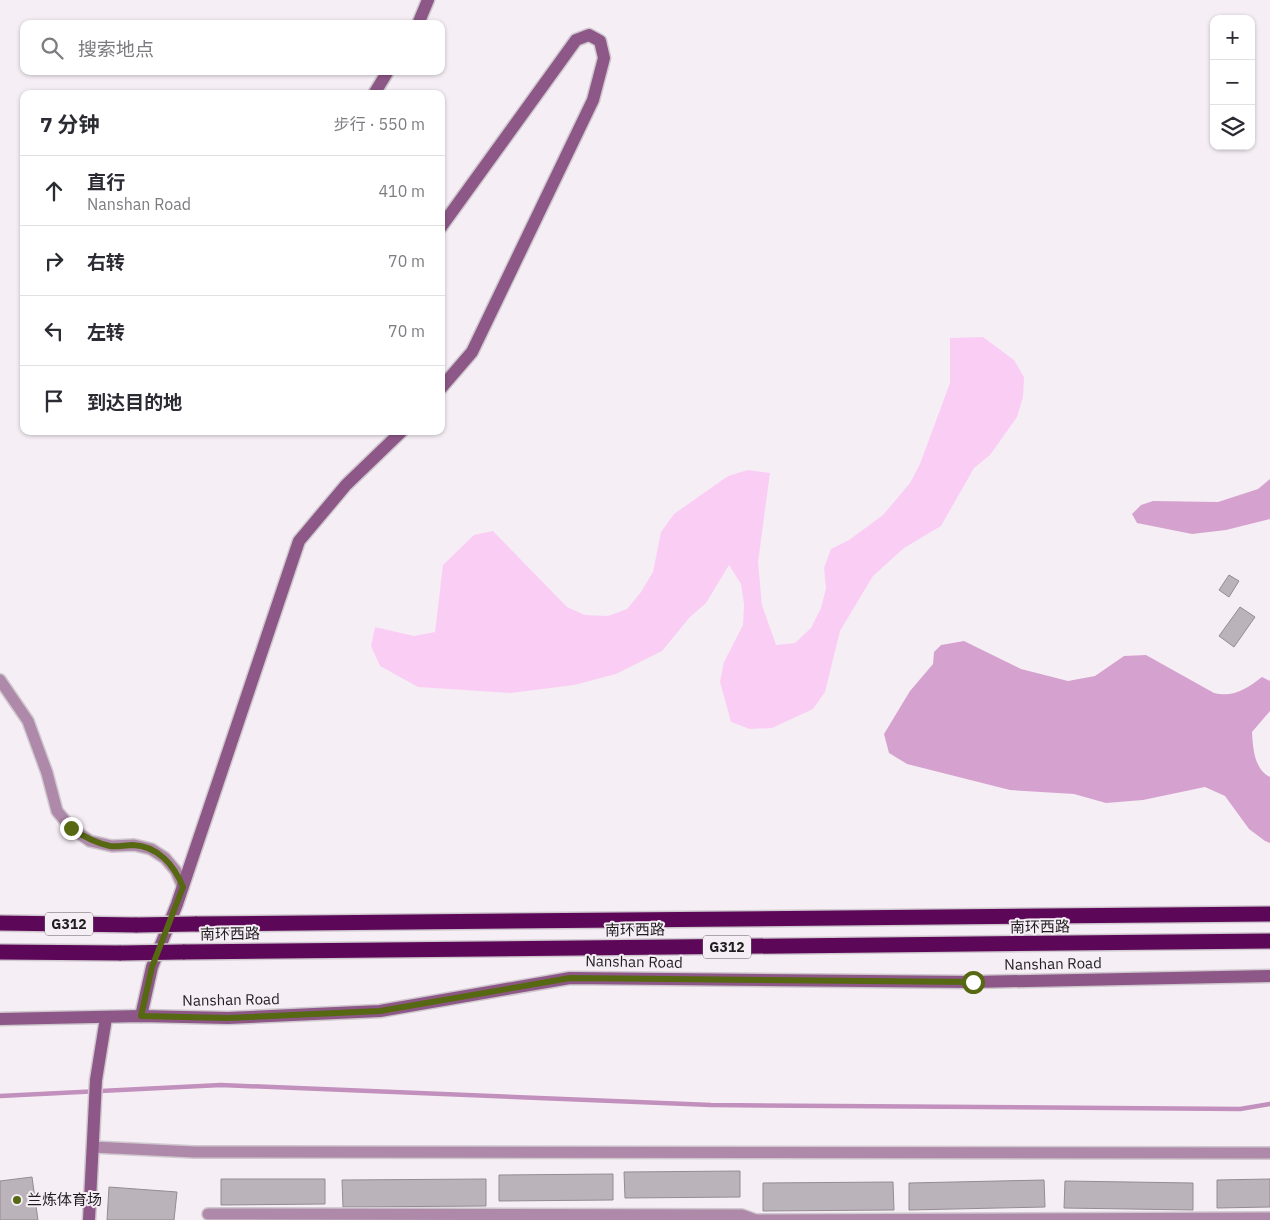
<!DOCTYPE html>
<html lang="zh">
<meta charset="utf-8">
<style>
body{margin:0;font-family:"IBM Plex Sans","Noto Sans SC",sans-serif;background:#f7f7f7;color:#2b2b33}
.controls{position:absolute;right:15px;top:15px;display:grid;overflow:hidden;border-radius:10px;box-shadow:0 1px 4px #0004}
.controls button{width:45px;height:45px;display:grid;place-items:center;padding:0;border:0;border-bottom:1px solid #e1e1e2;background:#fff;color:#2b2b33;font:25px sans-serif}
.stop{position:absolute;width:15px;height:15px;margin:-11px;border:4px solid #576812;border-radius:50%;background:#fff}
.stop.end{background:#576812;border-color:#fff;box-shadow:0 1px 5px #0008}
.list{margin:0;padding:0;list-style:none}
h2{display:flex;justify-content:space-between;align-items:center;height:65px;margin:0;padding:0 20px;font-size:21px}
h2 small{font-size:16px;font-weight:400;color:#7c7c81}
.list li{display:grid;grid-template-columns:32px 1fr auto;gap:15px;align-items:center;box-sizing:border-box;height:70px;padding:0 20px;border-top:1px solid #e1e1e2}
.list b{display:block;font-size:19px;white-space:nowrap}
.list p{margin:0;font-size:16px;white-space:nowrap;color:#7c7c81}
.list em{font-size:16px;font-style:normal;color:#7c7c81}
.icon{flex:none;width:28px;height:28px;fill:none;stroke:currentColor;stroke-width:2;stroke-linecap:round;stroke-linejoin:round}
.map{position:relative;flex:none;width:1270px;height:1220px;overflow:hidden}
.search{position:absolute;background:#fff;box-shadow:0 1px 4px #0004;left:20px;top:20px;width:425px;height:55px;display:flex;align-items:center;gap:12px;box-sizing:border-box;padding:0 18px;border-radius:10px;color:#7c7c81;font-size:19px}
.panel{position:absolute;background:#fff;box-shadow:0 1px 4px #0004;left:20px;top:90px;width:425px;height:345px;border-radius:10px}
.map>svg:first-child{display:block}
</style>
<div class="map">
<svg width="1270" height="1220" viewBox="0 0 1270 1220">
<rect width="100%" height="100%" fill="#f6eef5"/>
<!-- green -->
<path fill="#facef4" d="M983,337L1014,360L1024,377L1023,397L1017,417L990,455L974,468L941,526L904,548L873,576L840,631L825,692L813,709L772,728L750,729L731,722L720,682L724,662L743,625L744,604L741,584L729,565L706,603L690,617L662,651L616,674L574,685L511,693L418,687L380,666L371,646L375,627L414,636L435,632L443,565L474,535L493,531L567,607L585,615L608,616L627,609L641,592L653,572L661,532L674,514L728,476L748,470L770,473L758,562L762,605L776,645L795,643L811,628L821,608L826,588L824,568L831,549L849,540L883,515L910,483L920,464L950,383V338Z"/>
<!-- forest -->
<g fill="#d5a2cf">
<path d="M1270,479V519L1226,530L1192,534L1137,523L1132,514L1141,505L1153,501L1218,502L1258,489Z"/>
<path d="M964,641L1021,669L1068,681L1095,676L1124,656L1146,655L1214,693C1233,698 1248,688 1262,677L1270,681V711L1252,732C1253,748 1254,769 1270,777V843L1265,841L1249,829L1225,796L1205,787L1143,800L1106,803L1074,794L1010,790L907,764L889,753L884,734L910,691L933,664L934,652L941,645Z"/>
</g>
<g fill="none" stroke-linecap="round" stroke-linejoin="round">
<!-- stream -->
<path stroke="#c290bc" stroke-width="4.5" d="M0,1096L221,1085L711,1105L1240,1109L1270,1104"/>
</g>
<!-- building -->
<g fill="#bab3b9" stroke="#938c92">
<path d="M1229,575L1239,581L1229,597L1219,590Z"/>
<path d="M1240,607L1255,617L1234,647L1219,636Z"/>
<path d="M740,1171V1197L625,1198L624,1172Z"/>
<path d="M613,1174V1200L499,1201V1175Z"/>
<path d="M32,1177L38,1220H0V1181Z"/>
<path d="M221,1179H325V1204L221,1205Z"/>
<path d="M486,1179V1206L343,1207L342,1180Z"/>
<path d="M1270,1179V1207L1217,1208V1180Z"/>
<path d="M1044,1180L1045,1207L909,1210V1183Z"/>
<path d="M1065,1181L1193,1183V1210L1064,1208Z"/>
<path d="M893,1182L894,1210L763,1211V1183Z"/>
<path d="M109,1187L177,1192L174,1220H107Z"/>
</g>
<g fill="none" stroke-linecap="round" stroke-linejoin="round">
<!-- street casing -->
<g stroke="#cfc8ce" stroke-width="14">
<g id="street">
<path d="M0,680L28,721L47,773L57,811L71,828L90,841L112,846L134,845L151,849L165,858L176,871L183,887"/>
<path d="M93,1147L194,1152L1270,1153"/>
<path d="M208,1214L742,1215L753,1219"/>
<path d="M753,1220L1270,1218"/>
</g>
</g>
<!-- secondary casing -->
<g stroke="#cfc8ce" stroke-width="15">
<g id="secondary">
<path d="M418,24L428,0"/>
<path d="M374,94L388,71"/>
<path d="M441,227L576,40L589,35L600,41L604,58L593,100L472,352L441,388"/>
<path d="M141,1016L152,967L177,904L299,541L346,485L402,431"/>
<path d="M0,1019L141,1016L228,1018L380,1011L570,978L973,982L1270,976"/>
<path d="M89,1220L96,1080L106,1018"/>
</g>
</g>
<!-- highway casing -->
<g stroke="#cfc8ce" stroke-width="18">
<g id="highway">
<path d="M0,923L137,925"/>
<path d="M195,924L1270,914"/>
<path d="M0,952L121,953"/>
<path d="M183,952L1270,941"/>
</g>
</g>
<!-- street -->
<use href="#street" stroke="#af89aa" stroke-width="11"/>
<!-- secondary -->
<use href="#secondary" stroke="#8d5787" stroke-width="12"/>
<!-- highway -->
<use href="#highway" stroke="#5c0758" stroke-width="15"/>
<!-- highway-bridge casing -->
<g stroke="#cfc8ce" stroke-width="18" stroke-linecap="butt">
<g id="highway-bridge">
<path d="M137,925L195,924"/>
<path d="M121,953L183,952"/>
</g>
</g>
<!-- highway-bridge -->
<use href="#highway-bridge" stroke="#5c0758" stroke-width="15"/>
</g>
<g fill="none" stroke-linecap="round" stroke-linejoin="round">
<!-- route -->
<path stroke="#576812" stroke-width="6" d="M71,828C84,837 95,843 110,846C117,847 125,845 133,845C158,846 174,865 183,887L152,967L141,1016L228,1018L380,1011L570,978L973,982"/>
</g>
<!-- markers -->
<circle fill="#576812" stroke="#f6eef5" stroke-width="2" cx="17" cy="1200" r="5"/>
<g text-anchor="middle" stroke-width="4" stroke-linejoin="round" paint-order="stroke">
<!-- shield labels -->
<g fill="#f6eef5" stroke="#605c5f" stroke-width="1">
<rect x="45" y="912.5" width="48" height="23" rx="4"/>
<rect x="703" y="935.5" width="48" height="23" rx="4"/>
</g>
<g font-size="14" font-weight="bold" fill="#201d1f">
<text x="69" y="929">G312</text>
<text x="727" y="952">G312</text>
</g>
<!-- street labels -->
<g font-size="15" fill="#201d1f" stroke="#f6eef5">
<text transform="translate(1040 927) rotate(-1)" y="5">南环西路</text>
<text transform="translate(635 930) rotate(-1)" y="5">南环西路</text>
<text transform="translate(230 934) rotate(-1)" y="5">南环西路</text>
<text transform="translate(634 962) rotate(1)" y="5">Nanshan Road</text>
<text transform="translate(1053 964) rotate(-1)" y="5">Nanshan Road</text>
<text transform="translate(231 1000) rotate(-1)" y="5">Nanshan Road</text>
</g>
<!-- poi labels -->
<g font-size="15" fill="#201d1f" stroke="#f6eef5" text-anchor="start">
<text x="27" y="1205">兰炼体育场</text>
</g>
</g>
</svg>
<div class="controls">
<button>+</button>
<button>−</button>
<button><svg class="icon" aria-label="layers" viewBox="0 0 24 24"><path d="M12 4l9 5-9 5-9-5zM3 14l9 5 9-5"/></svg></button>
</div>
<div class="stop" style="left:973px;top:982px"></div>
<div class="stop end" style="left:71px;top:828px"></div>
<div class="search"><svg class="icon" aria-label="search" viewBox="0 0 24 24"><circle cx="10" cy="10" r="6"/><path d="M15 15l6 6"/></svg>搜索地点</div>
<section class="panel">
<h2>7 分钟<small>步行 · 550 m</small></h2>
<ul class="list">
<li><svg class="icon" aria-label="ahead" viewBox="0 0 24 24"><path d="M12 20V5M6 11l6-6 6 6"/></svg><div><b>直行</b><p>Nanshan Road</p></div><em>410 m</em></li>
<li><svg class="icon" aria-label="right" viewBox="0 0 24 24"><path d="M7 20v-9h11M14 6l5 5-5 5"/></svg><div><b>右转</b></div><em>70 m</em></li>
<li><svg class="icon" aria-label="left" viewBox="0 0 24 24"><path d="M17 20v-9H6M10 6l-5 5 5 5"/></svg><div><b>左转</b></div><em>70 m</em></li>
<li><svg class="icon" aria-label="arrive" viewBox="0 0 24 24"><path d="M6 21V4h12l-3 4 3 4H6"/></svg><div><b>到达目的地</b></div></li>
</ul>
</section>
</div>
